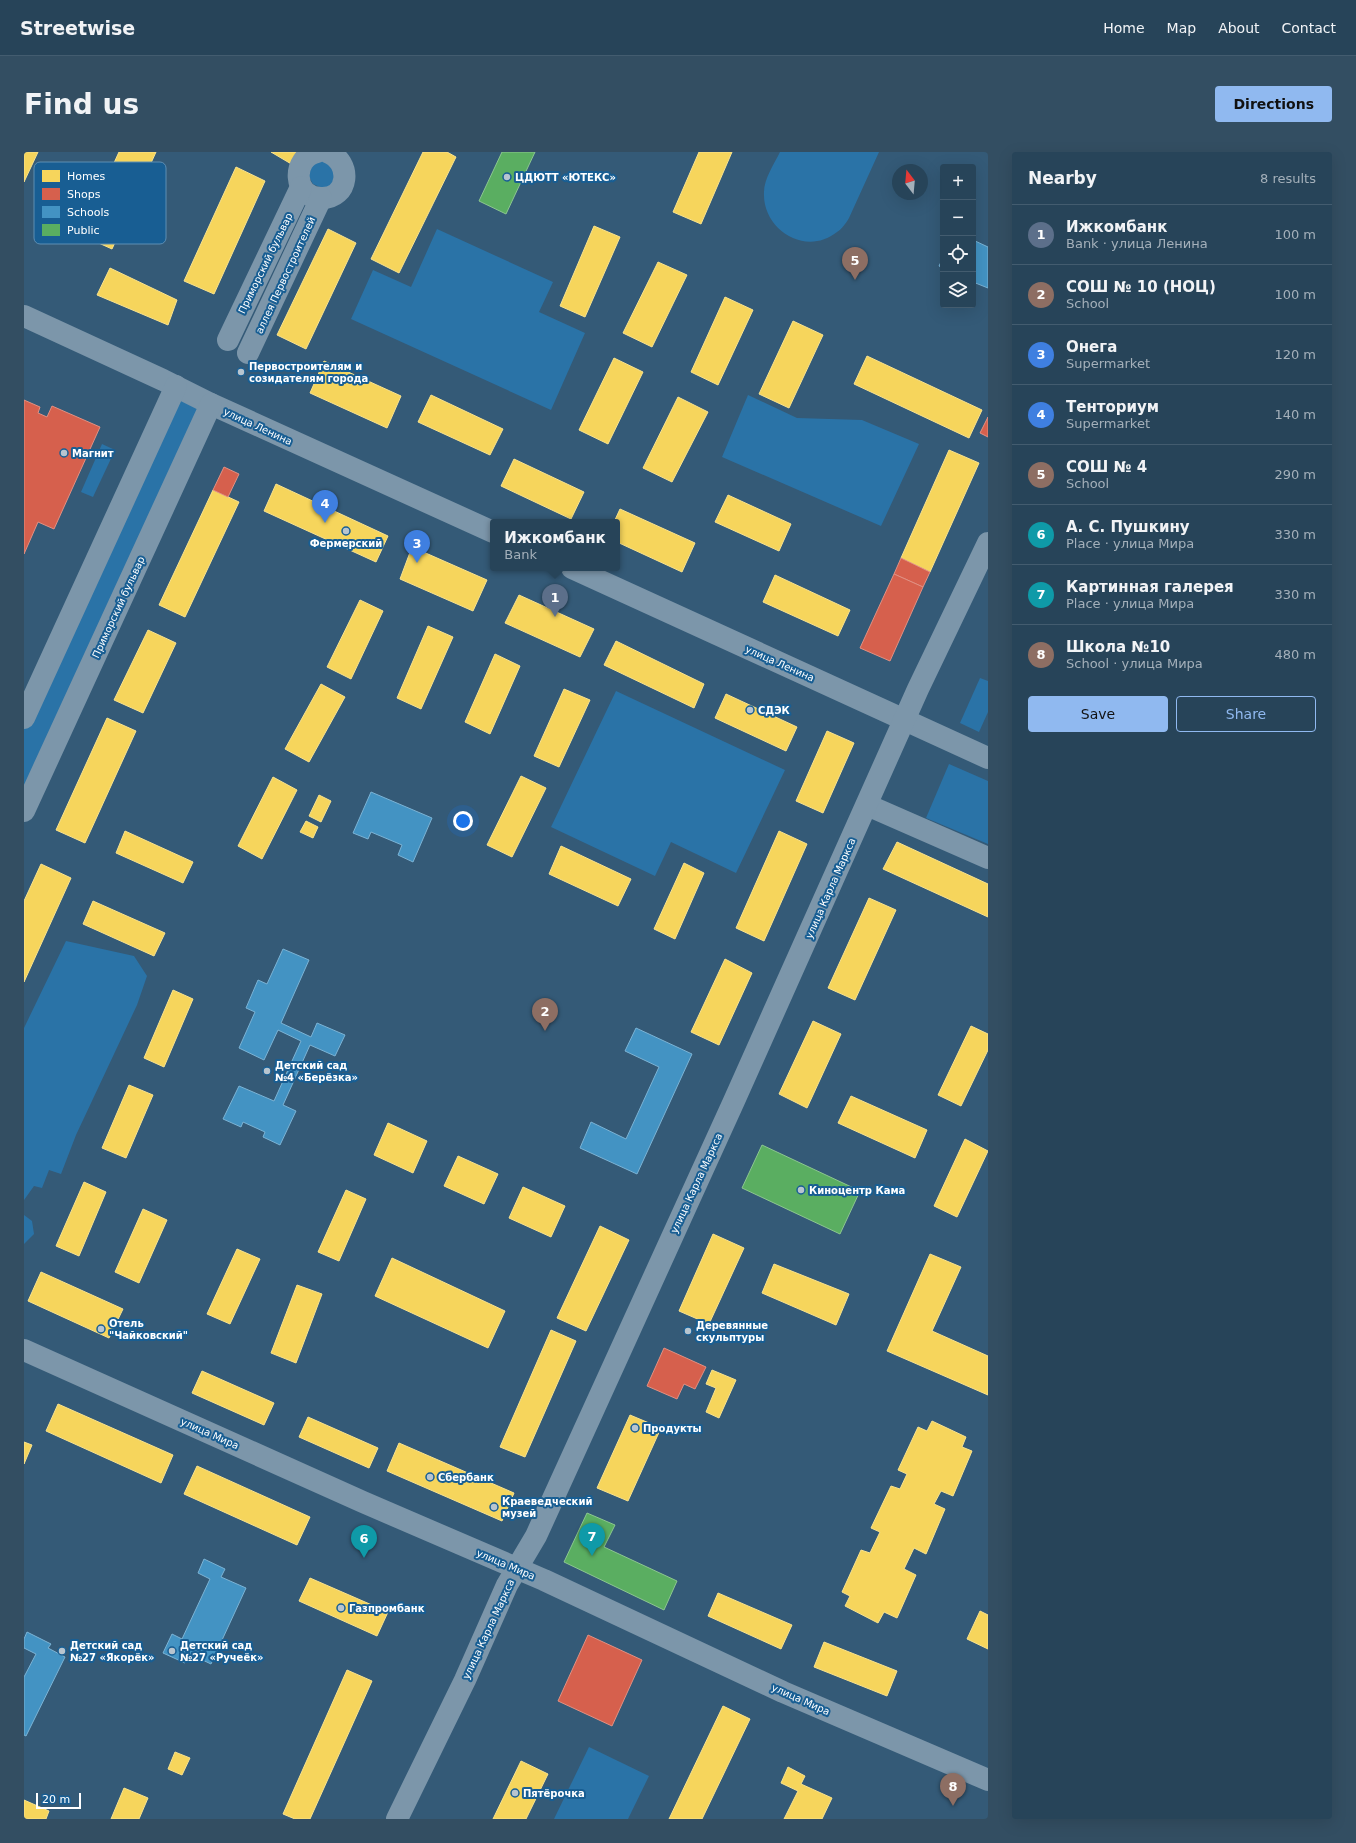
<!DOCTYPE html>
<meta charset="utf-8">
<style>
body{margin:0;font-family:"DejaVu Sans",sans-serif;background:#334e62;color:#f1f3f6}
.controls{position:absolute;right:12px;top:12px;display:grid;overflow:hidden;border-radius:4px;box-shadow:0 4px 16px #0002}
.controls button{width:36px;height:36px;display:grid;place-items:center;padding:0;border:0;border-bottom:1px solid #435c6f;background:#274459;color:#f1f3f6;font:20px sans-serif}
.compass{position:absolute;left:868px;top:12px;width:36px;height:36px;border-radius:50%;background:#274459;box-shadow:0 4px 16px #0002;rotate:344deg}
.scale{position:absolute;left:12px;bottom:10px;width:45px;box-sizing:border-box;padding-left:4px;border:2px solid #fff;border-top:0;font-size:11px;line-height:14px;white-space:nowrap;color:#fff;-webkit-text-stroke:3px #185e93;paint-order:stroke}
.you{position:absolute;left:439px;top:669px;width:14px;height:14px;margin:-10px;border:3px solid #fff;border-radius:50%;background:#1a73e8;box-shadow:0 0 0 6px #1a73e833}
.badge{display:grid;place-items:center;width:26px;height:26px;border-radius:50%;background:#90b9f0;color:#fff;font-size:13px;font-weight:700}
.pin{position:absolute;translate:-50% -33px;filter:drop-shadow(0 1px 2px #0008)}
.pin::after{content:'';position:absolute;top:21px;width:14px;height:12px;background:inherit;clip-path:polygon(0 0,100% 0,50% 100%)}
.popup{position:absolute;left:466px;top:367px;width:130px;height:52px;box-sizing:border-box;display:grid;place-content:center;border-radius:4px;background:#274459;filter:drop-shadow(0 1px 3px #0005);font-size:13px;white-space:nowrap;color:#a4b0ba}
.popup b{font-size:15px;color:#f1f3f6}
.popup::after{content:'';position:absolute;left:50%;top:100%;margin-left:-8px;border:8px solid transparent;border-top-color:#274459}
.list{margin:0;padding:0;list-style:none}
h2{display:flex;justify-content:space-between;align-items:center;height:52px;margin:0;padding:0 16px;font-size:17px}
h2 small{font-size:13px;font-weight:400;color:#a4b0ba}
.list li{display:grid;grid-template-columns:26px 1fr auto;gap:12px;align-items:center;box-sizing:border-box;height:60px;padding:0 16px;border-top:1px solid #435c6f}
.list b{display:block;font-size:15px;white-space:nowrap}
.list p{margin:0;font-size:13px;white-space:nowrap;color:#a4b0ba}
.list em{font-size:13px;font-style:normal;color:#a4b0ba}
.actions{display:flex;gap:8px;padding:12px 16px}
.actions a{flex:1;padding:9px 0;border:1px solid #90b9f0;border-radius:4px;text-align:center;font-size:14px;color:#90b9f0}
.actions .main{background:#90b9f0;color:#111}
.icon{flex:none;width:22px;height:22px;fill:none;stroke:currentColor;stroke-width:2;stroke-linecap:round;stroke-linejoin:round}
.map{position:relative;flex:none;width:964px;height:1667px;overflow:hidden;border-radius:4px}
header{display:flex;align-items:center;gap:24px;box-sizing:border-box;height:56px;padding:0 20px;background:#274459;border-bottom:1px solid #435c6f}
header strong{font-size:19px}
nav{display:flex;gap:22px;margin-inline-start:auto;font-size:14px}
.intro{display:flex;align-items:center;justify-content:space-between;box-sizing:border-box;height:96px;padding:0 24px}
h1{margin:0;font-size:28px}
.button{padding:10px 18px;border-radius:4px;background:#90b9f0;color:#111;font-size:14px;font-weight:700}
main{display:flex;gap:24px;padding:0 24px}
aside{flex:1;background:#274459;border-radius:4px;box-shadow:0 4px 16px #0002}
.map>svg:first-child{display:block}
</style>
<header>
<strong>Streetwise</strong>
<nav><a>Home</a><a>Map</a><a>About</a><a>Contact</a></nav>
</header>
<div class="intro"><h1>Find us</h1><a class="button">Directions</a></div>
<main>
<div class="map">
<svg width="964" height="1667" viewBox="0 0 964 1667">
<rect width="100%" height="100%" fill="#345a77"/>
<!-- green -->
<g fill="#2a73a7">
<path d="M756,0H855L825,66C822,71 818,77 813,80C782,105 738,78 740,40C740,27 750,12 756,0Z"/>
<path d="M295,7L312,15L308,34L298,36L289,32L284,23L287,13Z"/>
<path d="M413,77L529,130L515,160L561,181L527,258L327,167L349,118L387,135Z"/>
<path d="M152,234L187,252L0,659V566Z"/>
<path d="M724,243L773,266L838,268L895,292L857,374L698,305Z"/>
<path d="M78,292L91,298L69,345L57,340Z"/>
<path d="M956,526L964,529V560L955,580L936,571Z"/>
<path d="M592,539L761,618L712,721L647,690L631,724L527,675Z"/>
<path d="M925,612L964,629V692L902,666Z"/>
<path d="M42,789L110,804L123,824L113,853L52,983L37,1022L25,1018L18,1036L10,1034L0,1048V876Z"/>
<path d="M0,1063L8,1069L10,1082L0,1092Z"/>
<path d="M565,1595L625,1624L604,1667H530Z"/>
</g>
<!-- homes -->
<g fill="#f6d55c" stroke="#f9e28d">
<path d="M0,0H14L0,30Z"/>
<path d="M95,0H132L88,97L57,83Z"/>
<path d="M247,0H275L269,13Z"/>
<path d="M399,0H423L432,5L375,121L347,107Z"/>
<path d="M675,0H708L677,72L649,60Z"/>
<path d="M212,15L241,29L190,142L160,129Z"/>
<path d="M570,74L596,85L561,165L536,154Z"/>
<path d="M304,77L332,91L282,197L253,183Z"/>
<path d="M634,110L663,123L628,195L599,181Z"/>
<path d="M86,116L153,148L144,173L73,143Z"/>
<path d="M701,145L729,158L694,233L667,220Z"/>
<path d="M769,169L799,183L765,256L735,242Z"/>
<path d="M843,204L958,258L945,286L830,232Z"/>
<path d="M590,206L619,220L584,292L555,278Z"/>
<path d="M300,209L377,244L363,276L286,241Z"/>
<path d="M407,243L479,277L466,303L394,270Z"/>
<path d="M654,245L684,260L648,330L619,316Z"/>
<path d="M925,298L955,311L906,420L877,406Z"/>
<path d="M490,307L560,340L547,367L477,334Z"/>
<path d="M252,332L364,384L352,410L240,359Z"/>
<path d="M189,338L215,350L161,465L135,453Z"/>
<path d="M704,343L767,372L755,399L691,370Z"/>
<path d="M596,357L671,391L658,420L593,390V370H590Z"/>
<path d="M388,395L463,428L449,459L376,427Z"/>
<path d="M751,423L826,458L814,484L739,450Z"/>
<path d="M495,443L570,477L556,505L481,471Z"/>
<path d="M336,448L359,459L327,527L303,515Z"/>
<path d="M404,474L429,485L397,557L373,546Z"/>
<path d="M124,478L152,491L119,561L90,548Z"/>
<path d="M592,489L680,532L670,556L580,513Z"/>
<path d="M471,502L496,514L466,582L441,570Z"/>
<path d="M297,532L321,545L285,610L261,597Z"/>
<path d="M540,537L566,548L535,615L510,604Z"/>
<path d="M702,542L773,575L762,599L691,566Z"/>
<path d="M83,566L112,579L61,691L32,678Z"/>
<path d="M803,579L830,591L799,661L772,649Z"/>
<path d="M497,624L522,636L488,705L463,693Z"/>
<path d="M249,625L273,638L238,707L214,694Z"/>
<path d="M295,643L307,649L297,670L285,664Z"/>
<path d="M282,669L294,675L289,686L276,680Z"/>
<path d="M101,679L169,710L159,731L92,701Z"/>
<path d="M755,679L783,692L740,789L712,776Z"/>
<path d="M873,690L964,732V765L859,717Z"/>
<path d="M537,694L607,727L594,754L525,722Z"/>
<path d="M660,711L680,721L651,787L630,777Z"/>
<path d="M17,712L47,726L0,830V749Z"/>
<path d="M845,746L872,758L831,848L804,836Z"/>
<path d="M69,749L141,781L130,804L59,772Z"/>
<path d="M701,807L728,821L695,893L667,880Z"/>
<path d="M149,838L169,847L140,915L120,906Z"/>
<path d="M789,869L817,882L783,956L755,942Z"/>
<path d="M947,874L964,882V898L937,954L914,943Z"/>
<path d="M105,933L129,943L102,1006L78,996Z"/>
<path d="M827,944L903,978L891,1006L814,971Z"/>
<path d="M364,971L403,989L389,1021L350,1003Z"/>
<path d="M941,987L964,999L933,1065L910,1054Z"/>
<path d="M434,1004L474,1022L460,1052L420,1034Z"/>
<path d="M60,1030L82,1040L55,1104L32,1094Z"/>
<path d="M499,1035L541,1054L527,1085L485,1066Z"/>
<path d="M322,1038L342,1047L315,1109L294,1100Z"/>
<path d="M119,1057L143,1068L115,1131L91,1120Z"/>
<path d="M576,1074L605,1088L562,1179L533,1166Z"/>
<path d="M689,1082L720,1096L685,1172L655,1159Z"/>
<path d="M213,1097L236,1107L206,1172L183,1162Z"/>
<path d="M906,1102L937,1115L908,1179L964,1204V1243L863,1199Z"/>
<path d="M368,1106L481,1159L464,1196L351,1144Z"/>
<path d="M750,1112L825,1142L812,1173L738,1141Z"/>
<path d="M17,1120L99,1157L85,1186L4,1149Z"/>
<path d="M273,1133L298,1142L272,1211L247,1201Z"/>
<path d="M527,1178L552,1189L501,1305L476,1295Z"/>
<path d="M688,1218L712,1228L695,1266L682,1260L692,1236L682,1232Z"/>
<path d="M178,1219L250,1251L240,1273L168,1241Z"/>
<path d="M34,1252L149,1303L137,1331L22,1279Z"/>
<path d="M606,1263L637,1276L604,1349L573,1336Z"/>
<path d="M284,1265L354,1296L345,1316L275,1285Z"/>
<path d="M908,1269L942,1285L938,1295L948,1299L929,1344L917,1339L910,1352L921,1357L902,1402L890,1396L880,1417L892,1423L873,1466L860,1460L854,1471L821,1454L826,1444L818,1440L837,1398L846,1401L856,1380L847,1376L867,1334L876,1337L883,1322L874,1318L894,1275L903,1279Z"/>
<path d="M0,1290L8,1293L0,1312Z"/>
<path d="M375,1291L490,1341L478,1369L363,1319Z"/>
<path d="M173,1314L286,1365L273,1393L160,1342Z"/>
<path d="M286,1426L364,1460L353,1484L275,1449Z"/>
<path d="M694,1441L768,1473L757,1497L684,1464Z"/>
<path d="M956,1459L964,1463V1497L943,1487Z"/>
<path d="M800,1490L873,1519L863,1544L790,1515Z"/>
<path d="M323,1518L348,1529L286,1667H271L259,1662Z"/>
<path d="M699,1554L726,1567L678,1667H645Z"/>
<path d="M151,1600L166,1606L158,1623L144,1617Z"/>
<path d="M497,1609L524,1622L502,1667H469Z"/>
<path d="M764,1615L781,1624L777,1632L808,1646L798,1667H760L774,1639L757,1631Z"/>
<path d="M100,1636L124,1646L115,1667H87Z"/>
<path d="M0,1648L25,1659L22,1667H0Z"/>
</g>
<!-- shops -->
<g fill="#d6604d" stroke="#e29082">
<path d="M0,248L16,255L14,261L23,265L28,254L76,275L30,377L14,370L0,402Z"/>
<path d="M964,265V285L956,281Z"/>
<path d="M200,315L215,322L204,345L189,338Z"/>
<path d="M877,406L906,420L899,435L870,422Z"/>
<path d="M870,422L899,435L866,509L836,496Z"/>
<path d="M640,1196L682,1215L671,1237L660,1232L653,1247L623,1234Z"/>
<path d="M564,1483L618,1508L588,1574L534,1549Z"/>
</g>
<!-- schools -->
<g fill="#4393c3" stroke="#7bb3d5">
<path d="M949,88L964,95V136L949,130Z"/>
<path d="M919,106V116L915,114Z"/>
<path d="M347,640L408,666L389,710L374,703L378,693L347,680L344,687L329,681Z"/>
<path d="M259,797L285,808L257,871L287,885L293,871L321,883L311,904L286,893L259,953L272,959L256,993L239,985L241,980L219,970L217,975L199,967L215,934L250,949L277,889L254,878L240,908L215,896L231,860L222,856L234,828L243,832Z"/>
<path d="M612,876L668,902L613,1022L556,996L567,970L602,987L635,915L601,899Z"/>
<path d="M180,1407L201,1417L197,1425L222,1436L187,1512L166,1502L161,1511L139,1501L148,1482L158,1487L186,1427L174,1421Z"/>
<path d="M3,1480L27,1492L24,1496L41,1505L2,1584L0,1583V1525L12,1502L0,1496V1487Z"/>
</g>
<!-- public -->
<g fill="#5aae61" stroke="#8cc690">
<path d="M478,0H511L482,62L455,49Z"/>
<path d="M738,993L836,1039L816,1082L718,1036Z"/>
<path d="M563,1361L591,1373L580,1395L653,1429L640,1458L540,1410Z"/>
</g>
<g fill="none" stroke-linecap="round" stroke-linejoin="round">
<!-- minor -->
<g stroke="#7c96aa" stroke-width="22">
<path d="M293,0C267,6 269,46 297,46C325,47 329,10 303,0"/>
<path d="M0,164L139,228L187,252L469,380"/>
<path d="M204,188L277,35"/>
<path d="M224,201L297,46"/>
<path d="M548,416L964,606"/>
<path d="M0,566L152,234"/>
<path d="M843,653L964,706"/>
<path d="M0,659L187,252"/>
<path d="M0,1198L339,1350L520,1428L759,1540L964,1628"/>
<path d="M373,1667L441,1528L483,1433L512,1384L710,949L894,537L964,391"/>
</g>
</g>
<!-- markers -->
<g fill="#b8c5cf" stroke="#185e93" stroke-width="1.5">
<circle cx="483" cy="25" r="4"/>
<circle cx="217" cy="220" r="4"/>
<circle cx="40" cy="301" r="4"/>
<circle cx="322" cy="379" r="4"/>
<circle cx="726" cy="558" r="4"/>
<circle cx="243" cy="919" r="4"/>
<circle cx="777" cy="1038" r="4"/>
<circle cx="77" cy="1177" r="4"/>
<circle cx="664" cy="1179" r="4"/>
<circle cx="611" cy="1276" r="4"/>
<circle cx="406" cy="1325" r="4"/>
<circle cx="470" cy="1355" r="4"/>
<circle cx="317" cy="1456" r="4"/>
<circle cx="38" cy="1499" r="4"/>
<circle cx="148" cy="1499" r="4"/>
<circle cx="491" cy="1641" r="4"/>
</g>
<g text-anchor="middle" stroke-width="4" stroke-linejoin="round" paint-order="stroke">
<!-- poi labels -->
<g font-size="10" font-weight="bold" fill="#fff" stroke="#185e93" text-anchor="start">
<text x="491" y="29">ЦДЮТТ «ЮТЕКС»</text>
<text x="225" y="218">Первостроителям и<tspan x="225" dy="12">созидателям города</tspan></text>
<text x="48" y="305">Магнит</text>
<text x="322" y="395" text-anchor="middle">Фермерский</text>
<text x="734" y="562">СДЭК</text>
<text x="251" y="917">Детский сад<tspan x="251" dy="12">№4 «Берёзка»</tspan></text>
<text x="785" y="1042">Киноцентр Кама</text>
<text x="85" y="1175">Отель<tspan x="85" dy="12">"Чайковский"</tspan></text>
<text x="672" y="1177">Деревянные<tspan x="672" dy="12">скульптуры</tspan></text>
<text x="619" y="1280">Продукты</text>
<text x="414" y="1329">Сбербанк</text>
<text x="478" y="1353">Краеведческий<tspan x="478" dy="12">музей</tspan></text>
<text x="325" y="1460">Газпромбанк</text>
<text x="46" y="1497">Детский сад<tspan x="46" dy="12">№27 «Якорёк»</tspan></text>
<text x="156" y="1497">Детский сад<tspan x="156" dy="12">№27 «Ручеёк»</tspan></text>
<text x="499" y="1645">Пятёрочка</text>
</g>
<!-- street labels -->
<g font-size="10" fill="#fff" stroke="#185e93">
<text transform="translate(241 111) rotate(-64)" y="4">Приморский бульвар</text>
<text transform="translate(261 123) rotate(-65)" y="4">аллея Первостроителей</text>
<text transform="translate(234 274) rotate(25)" y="4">улица Ленина</text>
<text transform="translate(94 455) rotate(-65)" y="4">Приморский бульвар</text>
<text transform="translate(756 511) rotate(24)" y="4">улица Ленина</text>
<text transform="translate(806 736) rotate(-66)" y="4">улица Карла Маркса</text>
<text transform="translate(672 1031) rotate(-65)" y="4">улица Карла Маркса</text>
<text transform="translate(186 1281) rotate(24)" y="4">улица Мира</text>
<text transform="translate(482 1412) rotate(23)" y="4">улица Мира</text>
<text transform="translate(464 1477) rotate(-65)" y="4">улица Карла Маркса</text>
<text transform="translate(777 1547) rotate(24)" y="4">улица Мира</text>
</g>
</g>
<!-- legend -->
<rect x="10" y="10" width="132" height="82" rx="6" fill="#185e93" stroke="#5d8eb3" stroke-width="1"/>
<rect x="18" y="18" width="18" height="12" fill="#f6d55c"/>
<rect x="18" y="36" width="18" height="12" fill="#d6604d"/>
<rect x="18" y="54" width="18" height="12" fill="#4393c3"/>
<rect x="18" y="72" width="18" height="12" fill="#5aae61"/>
<g font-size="11" fill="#fff">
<text x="43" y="28">Homes</text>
<text x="43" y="46">Shops</text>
<text x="43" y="64">Schools</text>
<text x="43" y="82">Public</text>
</g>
</svg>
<div class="controls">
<button>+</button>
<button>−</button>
<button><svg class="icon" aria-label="locate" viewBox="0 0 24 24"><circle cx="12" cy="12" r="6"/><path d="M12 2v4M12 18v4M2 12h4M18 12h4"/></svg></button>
<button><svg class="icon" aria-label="layers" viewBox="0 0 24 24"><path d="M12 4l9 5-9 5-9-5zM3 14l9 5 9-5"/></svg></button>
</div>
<svg class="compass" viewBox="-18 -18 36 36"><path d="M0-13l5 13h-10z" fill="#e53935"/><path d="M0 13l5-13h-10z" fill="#a4b0ba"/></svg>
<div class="scale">20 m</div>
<div class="you"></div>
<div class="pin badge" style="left:531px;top:465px;background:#5c6f8a">1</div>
<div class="popup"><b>Ижкомбанк</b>Bank</div>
<div class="pin badge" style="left:521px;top:879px;background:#8d6e63">2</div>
<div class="pin badge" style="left:393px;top:411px;background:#3f7fe0">3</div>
<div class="pin badge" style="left:301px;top:371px;background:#3f7fe0">4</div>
<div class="pin badge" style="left:831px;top:128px;background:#8d6e63">5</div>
<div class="pin badge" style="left:340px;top:1406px;background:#0f9aa8">6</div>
<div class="pin badge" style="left:568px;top:1404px;background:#0f9aa8">7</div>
<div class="pin badge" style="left:929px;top:1654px;background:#8d6e63">8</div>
</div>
<aside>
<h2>Nearby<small>8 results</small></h2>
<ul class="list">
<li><span class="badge" style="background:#5c6f8a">1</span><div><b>Ижкомбанк</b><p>Bank · улица Ленина</p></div><em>100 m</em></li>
<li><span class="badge" style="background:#8d6e63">2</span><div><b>СОШ № 10 (НОЦ)</b><p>School</p></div><em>100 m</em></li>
<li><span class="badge" style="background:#3f7fe0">3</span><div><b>Онега</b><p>Supermarket</p></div><em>120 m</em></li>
<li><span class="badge" style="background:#3f7fe0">4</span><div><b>Тенториум</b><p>Supermarket</p></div><em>140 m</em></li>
<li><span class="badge" style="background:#8d6e63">5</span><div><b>СОШ № 4</b><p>School</p></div><em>290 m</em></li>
<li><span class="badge" style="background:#0f9aa8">6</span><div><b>А. С. Пушкину</b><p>Place · улица Мира</p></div><em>330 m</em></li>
<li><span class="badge" style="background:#0f9aa8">7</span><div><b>Картинная галерея</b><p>Place · улица Мира</p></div><em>330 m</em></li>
<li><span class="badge" style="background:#8d6e63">8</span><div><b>Школа №10</b><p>School · улица Мира</p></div><em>480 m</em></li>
</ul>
<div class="actions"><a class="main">Save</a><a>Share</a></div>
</aside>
</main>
